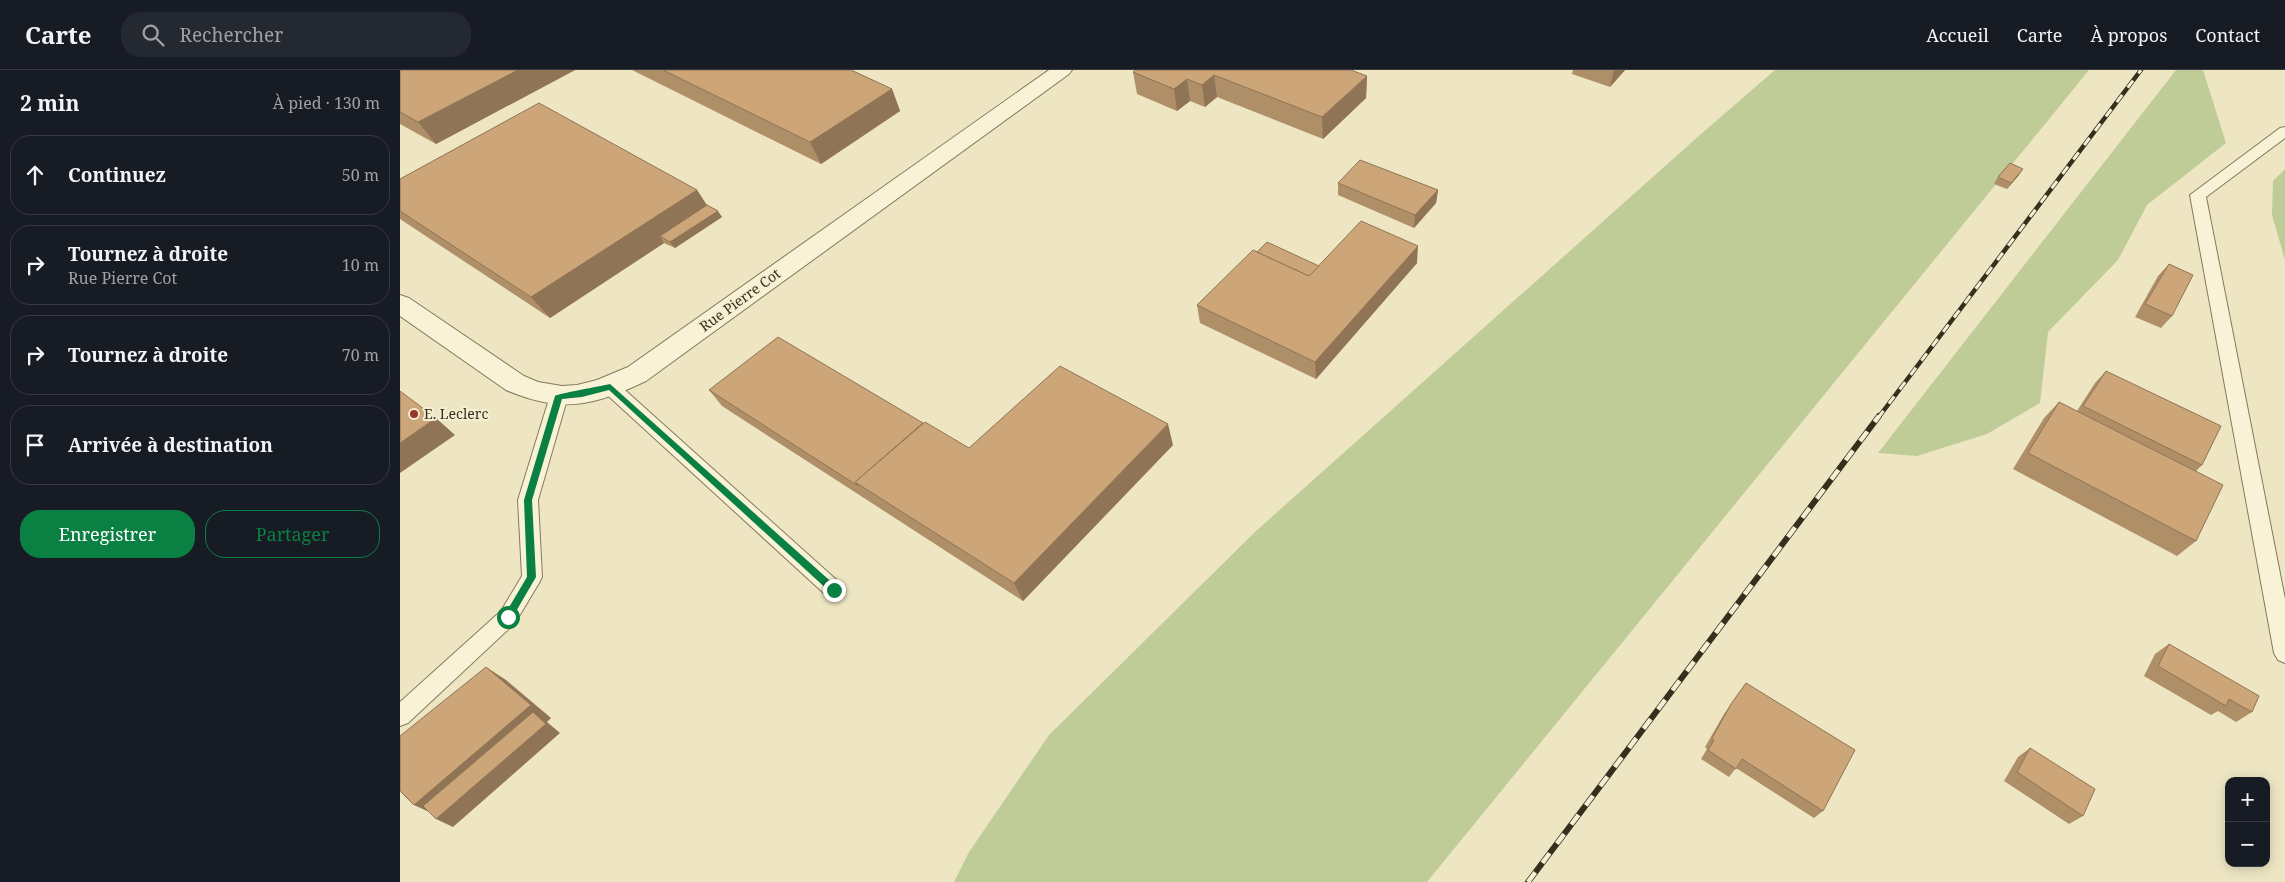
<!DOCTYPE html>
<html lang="fr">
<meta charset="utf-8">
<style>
body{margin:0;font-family:"Noto Serif",serif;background:#242831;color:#f1f3f6}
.controls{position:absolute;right:15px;bottom:15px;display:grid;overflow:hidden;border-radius:10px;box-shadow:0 2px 12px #0003}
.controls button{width:45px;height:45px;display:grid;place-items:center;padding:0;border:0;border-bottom:1px solid #363941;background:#171b24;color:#f1f3f6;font:25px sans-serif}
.stop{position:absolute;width:15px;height:15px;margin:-11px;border:4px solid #0b8043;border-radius:50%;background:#fff}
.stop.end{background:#0b8043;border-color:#fff;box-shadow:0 1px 5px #0008}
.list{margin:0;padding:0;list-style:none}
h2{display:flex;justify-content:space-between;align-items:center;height:65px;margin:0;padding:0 20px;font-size:21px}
h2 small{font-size:16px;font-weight:400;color:#9ea1a6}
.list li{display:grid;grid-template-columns:32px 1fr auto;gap:15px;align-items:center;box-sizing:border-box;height:80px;margin:0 10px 10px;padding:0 10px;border:1px solid #363941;border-radius:20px}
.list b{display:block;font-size:19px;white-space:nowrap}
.list p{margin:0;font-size:16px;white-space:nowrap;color:#9ea1a6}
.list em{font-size:16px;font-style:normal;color:#9ea1a6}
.actions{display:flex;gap:10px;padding:15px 20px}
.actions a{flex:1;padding:11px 0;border:1px solid #0b8043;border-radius:20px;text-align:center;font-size:18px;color:#0b8043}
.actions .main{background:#0b8043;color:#fff}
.icon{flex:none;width:28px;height:28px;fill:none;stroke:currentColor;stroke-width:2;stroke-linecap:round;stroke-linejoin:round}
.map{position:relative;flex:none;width:1885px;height:812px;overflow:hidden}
header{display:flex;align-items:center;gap:30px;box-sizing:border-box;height:70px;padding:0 25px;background:#171b24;border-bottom:1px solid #363941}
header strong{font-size:24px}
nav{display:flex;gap:28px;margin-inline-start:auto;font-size:18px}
.search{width:350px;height:45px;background:#242831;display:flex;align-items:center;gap:12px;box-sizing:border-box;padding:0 18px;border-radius:20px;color:#9ea1a6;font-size:19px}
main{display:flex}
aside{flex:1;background:#171b24}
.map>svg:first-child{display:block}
</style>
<header>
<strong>Carte</strong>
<div class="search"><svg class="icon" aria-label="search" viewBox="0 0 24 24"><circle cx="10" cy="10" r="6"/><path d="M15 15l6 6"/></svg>Rechercher</div>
<nav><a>Accueil</a><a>Carte</a><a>À propos</a><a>Contact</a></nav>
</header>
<main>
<aside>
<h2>2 min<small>À pied · 130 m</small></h2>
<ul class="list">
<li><svg class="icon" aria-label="ahead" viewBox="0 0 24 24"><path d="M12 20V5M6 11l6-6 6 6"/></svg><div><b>Continuez</b></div><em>50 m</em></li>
<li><svg class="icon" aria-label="right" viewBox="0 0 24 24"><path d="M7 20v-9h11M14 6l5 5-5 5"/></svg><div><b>Tournez à droite</b><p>Rue Pierre Cot</p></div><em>10 m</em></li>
<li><svg class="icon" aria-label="right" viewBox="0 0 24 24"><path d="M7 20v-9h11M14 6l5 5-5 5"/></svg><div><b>Tournez à droite</b></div><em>70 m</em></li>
<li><svg class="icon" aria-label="arrive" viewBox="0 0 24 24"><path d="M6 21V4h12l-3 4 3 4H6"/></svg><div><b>Arrivée à destination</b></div></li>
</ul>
<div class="actions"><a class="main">Enregistrer</a><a>Partager</a></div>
</aside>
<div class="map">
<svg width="1885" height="812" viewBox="0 0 1885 812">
<rect width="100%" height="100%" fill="#eee6c3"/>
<!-- green -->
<g fill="#bfcc97">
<path d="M1375,0H1689L1027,812H554L569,782L649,665L856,461L1301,64Z"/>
<path d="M1776,0H1803L1826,73L1747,135L1718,190L1648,262L1640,333L1587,364L1517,386L1478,383Z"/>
<path d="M1885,99V190L1872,145L1873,111Z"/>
</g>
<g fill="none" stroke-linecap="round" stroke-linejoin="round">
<!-- service casing -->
<g stroke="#88785a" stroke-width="2">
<g id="service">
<path d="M1885,57V68L1806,127L1885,529V593L1878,590L1874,583L1790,125L1880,58Z"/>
<path d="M210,310L216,312L441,514L444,520L441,526L434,529L427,526L204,322L201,317L204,312Z"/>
<path d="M159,319L165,321L168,326L138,430L142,507L139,513L115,553L8,653L0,656V632L101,541L122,506L118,430L150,326L153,321Z"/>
</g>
</g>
<!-- minor casing -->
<g stroke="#88785a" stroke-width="2">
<path id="minor" d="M649,0H672L669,4L246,311C193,336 162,344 106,320L0,246V225L9,228L124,306L138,312L162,316L177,315L197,310L228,297Z"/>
</g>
<!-- service -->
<use href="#service" fill="#f8f2d6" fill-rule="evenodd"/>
<!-- minor -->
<use href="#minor" fill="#f8f2d6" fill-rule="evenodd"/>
<!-- rail-far1 casing -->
<g stroke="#382e1e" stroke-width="4.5">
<path id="rail-far1" d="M1478,348L1741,0"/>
</g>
<!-- rail casing -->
<g stroke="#382e1e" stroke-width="6">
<path id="rail" d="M1128,812L1479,346"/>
</g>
<!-- rail-far1 -->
<use href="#rail-far1" stroke="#f5efd2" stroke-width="3" stroke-dasharray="9" stroke-linecap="butt"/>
<!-- rail -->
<use href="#rail" stroke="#f5efd2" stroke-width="4.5" stroke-dasharray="12" stroke-linecap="butt"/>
</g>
<!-- wall -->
<g fill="#af8f68">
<path d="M0,0H175L36,74L0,54Z"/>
<path d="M232,0H451L492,19L500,41L421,94Z"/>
<path d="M1173,0H1225L1210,17L1172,4Z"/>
<path d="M733,2L967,6L966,28L923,69L817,27L805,37L790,31L777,41L737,24Z"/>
<path d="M1619,105L1607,119L1594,114L1598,107Z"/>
<path d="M0,109L297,120L307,135L322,147L275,178L264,173L150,248L0,149Z"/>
<path d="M938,113L1038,120L1036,133L1014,158L938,125Z"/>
<path d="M857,182L919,196L1017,193L916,309L800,253L797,235Z"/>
<path d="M1769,194L1772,246L1761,258L1735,247L1758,206Z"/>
<path d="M1706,301L1802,395L1796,401V471L1777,486L1613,399L1644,348L1659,332L1677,341L1695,313Z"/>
<path d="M309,320L523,353L569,378L773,375L623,531L322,336Z"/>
<path d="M1769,574L1852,642L1836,652L1818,641L1811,645L1744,606L1755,584Z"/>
<path d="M1346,613L1423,741L1414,748L1336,698L1329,707L1301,689L1307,679L1305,677L1324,644Z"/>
<path d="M1630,678L1683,746L1669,754L1604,711L1618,687Z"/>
</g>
<!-- shaded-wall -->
<g fill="#8f7455">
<path d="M118,0H175L36,74L18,52Z"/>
<path d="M1214,0H1225L1210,17Z"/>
<path d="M814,5L817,27L805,37L802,15Z"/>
<path d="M967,6L966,28L923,69L922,47Z"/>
<path d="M787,9L790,31L777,41L774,19Z"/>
<path d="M492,19L500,41L421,94L410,72Z"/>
<path d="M1623,99L1619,105L1607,119L1611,113Z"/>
<path d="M297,120L311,142L260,166L264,173L150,248L131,227Z"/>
<path d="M1038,120L1036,133L1014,158L1015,145Z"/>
<path d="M318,141L322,147L275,178L270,172Z"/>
<path d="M1018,176L1017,193L916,309L915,292Z"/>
<path d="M36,348L55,365L0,403V373Z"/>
<path d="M768,354L773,375L623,531L614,513Z"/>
<path d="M86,597L106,610L151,648L147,652L160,663L53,757L36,749L38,746L14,735Z"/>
</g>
<!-- building -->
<g fill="#cca679" stroke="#8f7455">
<path d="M0,0H118L18,52L0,42Z"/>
<path d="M263,0H451L492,19L410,72Z"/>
<path d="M735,0H951L967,6L922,47L814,5L802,15L787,9L774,19L733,2Z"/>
<path d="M139,33L297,120L131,227L0,141V109Z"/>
<path d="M960,90L1038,120L1015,145L938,113Z"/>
<path d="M1610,93L1623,99L1611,113L1598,107Z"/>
<path d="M307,135L318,141L270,172L260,166Z"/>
<path d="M961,151L1018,176L915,292L797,235L853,180L909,206Z"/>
<path d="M867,172L919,196L909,206L857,182Z"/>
<path d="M1769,194L1793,205L1772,246L1745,234Z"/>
<path d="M378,267L523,353L455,412L458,416L309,320Z"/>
<path d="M660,296L768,354L614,513L455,412L525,352L569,378Z"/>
<path d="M1706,301L1821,356L1802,395L1683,336Z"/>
<path d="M0,321L36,348L0,373Z"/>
<path d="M1659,332L1823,415L1796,471L1628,383Z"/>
<path d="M1769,574L1859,626L1852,642L1829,629L1826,636L1758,596Z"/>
<path d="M86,597L131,635L14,735L0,721V666Z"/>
<path d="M1346,613L1455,680L1423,741L1342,689L1336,699L1308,680L1314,670L1312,668L1331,634Z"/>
<path d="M133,642L146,654L36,749L23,736Z"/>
<path d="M1630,678L1695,719L1683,746L1617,702Z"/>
</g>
<!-- route -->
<path fill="#0b8043" d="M210,314L437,517V522H430L209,320L182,327L162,329L132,430L136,507L111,550H105V544L127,507L124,430L155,326C157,324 201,316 210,314Z"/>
<!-- markers -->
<circle fill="#96372a" stroke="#f5efd2" stroke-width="2" cx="14" cy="344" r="5"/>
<g text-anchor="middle" stroke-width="4" stroke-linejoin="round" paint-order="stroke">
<!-- street labels -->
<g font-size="14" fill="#382e1e" stroke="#f5efd2">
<text transform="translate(340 230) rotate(-36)" y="5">Rue Pierre Cot</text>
</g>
<!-- poi labels -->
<g font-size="14" fill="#382e1e" stroke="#f5efd2" text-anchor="start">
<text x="24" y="349">E. Leclerc</text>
</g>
</g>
</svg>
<div class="controls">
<button>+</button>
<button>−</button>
</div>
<div class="stop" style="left:108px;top:547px"></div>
<div class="stop end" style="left:434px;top:520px"></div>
</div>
</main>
